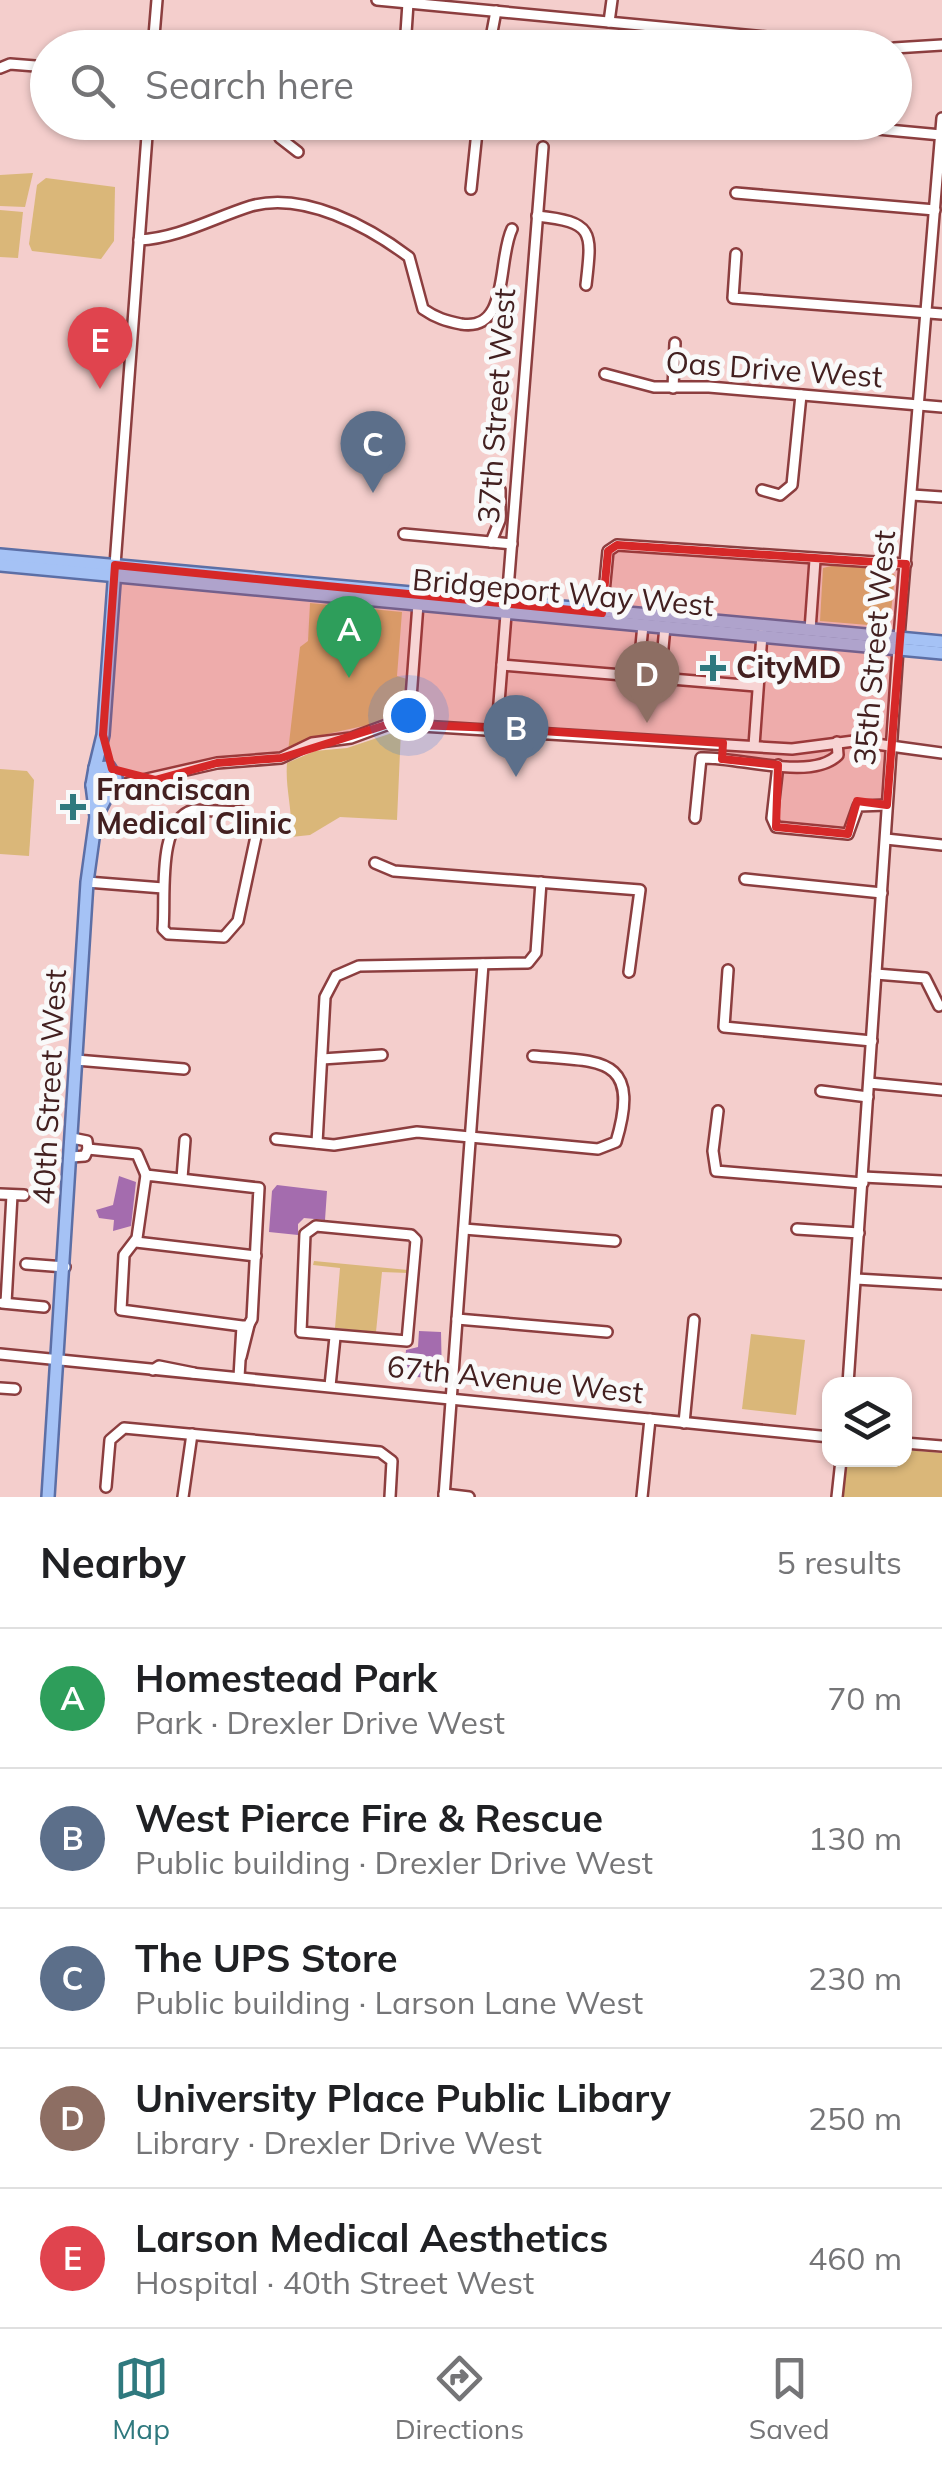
<!DOCTYPE html>
<meta charset="utf-8">
<style>
body{margin:0;font-family:Mulish,sans-serif;background:#f2f2f2;color:#202124}
.controls{position:absolute;right:30px;bottom:30px;display:grid;overflow:hidden;border-radius:20px;box-shadow:0 2px 8px #0004}
.controls button{width:90px;height:90px;display:grid;place-items:center;padding:0;border:0;border-bottom:2px solid #e0e0e0;background:#fff;color:#202124;font:50px sans-serif}
.you{position:absolute;left:408px;top:715px;width:35px;height:35px;margin:-25px;border:8px solid #fff;border-radius:50%;background:#1a73e8;box-shadow:0 0 0 15px #1a73e833}
.badge{display:grid;place-items:center;width:65px;height:65px;border-radius:50%;background:#2f797e;color:#fff;font-size:32px;font-weight:700}
.pin{position:absolute;translate:-50% -82px;filter:drop-shadow(0 2px 5px #0008)}
.pin::after{content:'';position:absolute;top:52px;width:35px;height:30px;background:inherit;clip-path:polygon(0 0,100% 0,50% 100%)}
.list{margin:0;padding:0;list-style:none}
h2{display:flex;justify-content:space-between;align-items:center;height:130px;margin:0;padding:0 40px;font-size:42px}
h2 small{font-size:32px;font-weight:400;color:#757577}
.list li{display:grid;grid-template-columns:65px 1fr auto;gap:30px;align-items:center;box-sizing:border-box;height:140px;padding:0 40px;border-top:2px solid #e0e0e0}
.list b{display:block;font-size:38px;white-space:nowrap}
.list p{margin:0;font-size:32px;white-space:nowrap;color:#757577}
.list em{font-size:32px;font-style:normal;color:#757577}
.icon{flex:none;width:55px;height:55px;fill:none;stroke:currentColor;stroke-width:2;stroke-linecap:round;stroke-linejoin:round}
.map{position:relative;flex:none;width:942px;height:1497px;overflow:hidden}
.search{position:absolute;background:#fff;box-shadow:0 2px 8px #0004;left:30px;right:30px;top:30px;height:110px;display:flex;align-items:center;gap:25px;box-sizing:border-box;padding:0 35px;border-radius:55px;color:#757577;font-size:38px}
.sheet{height:830px;background:#fff}
nav{display:flex;justify-content:space-around;align-items:center;box-sizing:border-box;height:140px;border-top:2px solid #e0e0e0;background:#fff;font-size:28px;color:#757577}
nav a{display:grid;justify-items:center;gap:5px}
nav .on{color:#2f797e}
.map>svg:first-child{display:block}
</style>
<div class="map">
<svg width="942" height="1497" viewBox="0 0 942 1497">
<rect width="100%" height="100%" fill="#f4cecc"/>
<!-- green -->
<g fill="#dab779">
<path d="M33,173L25,207L0,206V175Z"/>
<path d="M46,178L115,187L114,241L101,259L32,251L29,244L37,185Z"/>
<path d="M0,210L23,212L18,258L0,257Z"/>
<path d="M835,565L887,569L895,575L890,621L880,626L820,621L823,568Z"/>
<path d="M310,603L402,612L397,676L407,679L404,717L309,738L288,752L300,647L308,641Z"/>
<path d="M401,730L397,820L340,817L310,835L291,837C293,810 285,789 287,763L315,751L347,748Z"/>
<path d="M0,769L27,771L34,780L29,856L0,854Z"/>
<path d="M314,1261L408,1270V1273L382,1272L376,1332L335,1328L340,1268L313,1265Z"/>
<path d="M751,1334L805,1340L796,1415L742,1409Z"/>
<path d="M905,1450L942,1453V1497H842L846,1460H904Z"/>
</g>
<!-- water -->
<g fill="#a46cae">
<path d="M119,1176L136,1182L131,1226L113,1231L114,1220L99,1218L96,1210L113,1205Z"/>
<path d="M277,1185L327,1191L325,1220L304,1218L298,1224V1235L269,1232L272,1191Z"/>
<path d="M419,1331L441,1332L442,1379L404,1376L406,1350L418,1347Z"/>
</g>
<g fill="none" stroke-linecap="round" stroke-linejoin="round">
<!-- minor casing -->
<g stroke="#8c3e3f" stroke-width="14">
<g id="minor">
<path d="M377,0L883,48"/>
<path d="M609,22L612,0"/>
<path d="M153,48L157,0"/>
<path d="M405,48L408,3"/>
<path d="M489,48L496,11"/>
<path d="M894,48L942,45"/>
<path d="M0,68L10,64L48,67"/>
<path d="M281,122L280,138L298,152"/>
<path d="M803,122L941,135"/>
<path d="M83,129V122"/>
<path d="M399,131L400,122"/>
<path d="M471,189L478,122"/>
<path d="M736,193L935,210"/>
<path d="M537,216C595,222 592,232 586,285"/>
<path d="M139,240C179,238 213,218 251,206C304,191 369,227 409,257L423,309C436,318 446,321 461,324C510,332 497,260 512,229"/>
<path d="M736,254L733,298L942,314"/>
<path d="M605,374L654,387H709L942,407"/>
<path d="M673,388L675,343"/>
<path d="M490,483L500,490V520L491,542"/>
<path d="M762,490L780,495L792,485L801,395"/>
<path d="M912,495L942,497"/>
<path d="M404,534L512,544"/>
<path d="M115,565L148,122"/>
<path d="M602,613L608,551L617,545L906,564"/>
<path d="M810,630L815,560"/>
<path d="M502,665L756,686"/>
<path d="M638,677L643,625"/>
<path d="M660,679L665,627"/>
<path d="M409,725L418,604"/>
<path d="M497,728L543,147"/>
<path d="M754,746L762,634"/>
<path d="M778,765L772,818L776,827L848,834L858,806L887,805"/>
<path d="M112,787L217,763L281,758L312,743L351,738L389,724L792,749L854,741L942,753"/>
<path d="M193,810L242,812L258,827L238,921L224,937L168,934L163,929C166,898 156,821 193,810Z"/>
<path d="M695,818L701,758C736,756 811,782 838,755L837,742"/>
<path d="M886,839L942,845"/>
<path d="M375,863L394,871L640,890L629,972"/>
<path d="M745,879L882,893"/>
<path d="M87,882L163,888"/>
<path d="M728,970L724,1027L872,1041"/>
<path d="M876,974L925,978L939,1006"/>
<path d="M322,1059L382,1055"/>
<path d="M76,1060L184,1069"/>
<path d="M869,1083L942,1090"/>
<path d="M821,1091L868,1097"/>
<path d="M718,1111L713,1151L716,1171L863,1183"/>
<path d="M276,1139L334,1145L417,1132L598,1149L616,1142C642,1055 600,1062 533,1056"/>
<path d="M317,1143L325,997L336,976L359,966L528,963L536,953L541,882"/>
<path d="M88,1149L137,1154L146,1175"/>
<path d="M71,1157L85,1156L88,1149L87,1141L72,1138"/>
<path d="M863,1177L942,1181"/>
<path d="M182,1178L185,1140"/>
<path d="M0,1194L24,1195"/>
<path d="M316,1226L411,1235L416,1240L407,1341L301,1332L305,1234Z"/>
<path d="M464,1229L615,1241"/>
<path d="M797,1229L859,1233"/>
<path d="M136,1242L256,1256"/>
<path d="M26,1264L65,1267"/>
<path d="M856,1279L942,1284"/>
<path d="M2,1303L44,1307"/>
<path d="M6,1303L12,1195"/>
<path d="M457,1319L607,1332"/>
<path d="M0,1354L830,1437"/>
<path d="M241,1357L249,1325"/>
<path d="M153,1370L159,1366L194,1373"/>
<path d="M239,1377L242,1326H248L252,1319L259,1188L146,1175L137,1238L124,1255L121,1310L242,1326"/>
<path d="M848,1384L898,649L942,118"/>
<path d="M330,1386L335,1337"/>
<path d="M0,1388L15,1389"/>
<path d="M684,1423L694,1320"/>
<path d="M904,1443L942,1446"/>
<path d="M106,1487L110,1440L124,1428L380,1452L392,1461L390,1497"/>
<path d="M444,1494L469,1497"/>
<path d="M183,1497L192,1434"/>
<path d="M444,1497L483,964"/>
<path d="M642,1497L650,1419"/>
<path d="M837,1497L841,1460"/>
</g>
</g>
<!-- major casing -->
<g stroke="#5c6fa6" stroke-width="16">
<g id="major">
<path d="M0,555L942,642"/>
<path d="M0,565L942,653"/>
<path d="M95,768L103,735L115,569"/>
<path d="M96,817L116,778L109,767L95,768L92,785L100,791L109,789"/>
<path d="M48,1497L87,882L96,817L92,785"/>
</g>
</g>
<!-- minor -->
<use href="#minor" stroke="#fff" stroke-width="9"/>
<!-- major -->
<use href="#major" stroke="#a5c2f5" stroke-width="11"/>
</g>
<!-- marked area -->
<path fill="#d62828" fill-opacity="0.2" stroke="#d62828" stroke-width="8" stroke-linejoin="round" d="M617,545L906,564L887,805L857,801L848,834L776,827L778,765L722,759L723,743L497,728L389,724L281,758L217,763L155,780L112,769L103,735L115,565L602,613L608,551Z"/>
<!-- markers -->
<g fill="#2f797e" stroke="#f9f9f9" stroke-width="4">
<path d="M708 653h10v10h10v10h-10v10h-10v-10h-10v-10h10z"/>
<path d="M68 792h10v10h10v10h-10v10h-10v-10h-10v-10h10z"/>
</g>
<g text-anchor="middle" stroke-width="10" stroke-linejoin="round" paint-order="stroke">
<!-- street labels -->
<g font-size="30" fill="#432020" stroke="#f9f9f9">
<text transform="translate(774 370) rotate(4)" y="10">Oas Drive West</text>
<text transform="translate(497 406) rotate(-86)" y="10">37th Street West</text>
<text transform="translate(563 593) rotate(5)" y="10">Bridgeport Way West</text>
<text transform="translate(875 648) rotate(-85)" y="10">35th Street West</text>
<text transform="translate(50 1087) rotate(-87)" y="10">40th Street West</text>
<text transform="translate(515 1380) rotate(6)" y="10">67th Avenue West</text>
</g>
<!-- poi labels -->
<g font-size="30" font-weight="bold" fill="#432020" stroke="#f9f9f9" text-anchor="start">
<text x="736" y="678">CityMD</text>
<text x="96" y="800">Franciscan<tspan x="96" dy="34">Medical Clinic</tspan></text>
</g>
</g>
</svg>
<div class="controls">
<button><svg class="icon" aria-label="layers" viewBox="0 0 24 24"><path d="M12 4l9 5-9 5-9-5zM3 14l9 5 9-5"/></svg></button>
</div>
<div class="you"></div>
<div class="pin badge" style="left:349px;top:678px;background:#2e9e5b">A</div>
<div class="pin badge" style="left:516px;top:777px;background:#5c6f8a">B</div>
<div class="pin badge" style="left:373px;top:493px;background:#5c6f8a">C</div>
<div class="pin badge" style="left:647px;top:723px;background:#8d6e63">D</div>
<div class="pin badge" style="left:100px;top:389px;background:#e0444e">E</div>
<div class="search"><svg class="icon" aria-label="search" viewBox="0 0 24 24"><circle cx="10" cy="10" r="6"/><path d="M15 15l6 6"/></svg>Search here</div>
</div>
<section class="sheet">
<h2>Nearby<small>5 results</small></h2>
<ul class="list">
<li><span class="badge" style="background:#2e9e5b">A</span><div><b>Homestead Park</b><p>Park · Drexler Drive West</p></div><em>70 m</em></li>
<li><span class="badge" style="background:#5c6f8a">B</span><div><b>West Pierce Fire &amp; Rescue</b><p>Public building · Drexler Drive West</p></div><em>130 m</em></li>
<li><span class="badge" style="background:#5c6f8a">C</span><div><b>The UPS Store</b><p>Public building · Larson Lane West</p></div><em>230 m</em></li>
<li><span class="badge" style="background:#8d6e63">D</span><div><b>University Place Public Libary</b><p>Library · Drexler Drive West</p></div><em>250 m</em></li>
<li><span class="badge" style="background:#e0444e">E</span><div><b>Larson Medical Aesthetics</b><p>Hospital · 40th Street West</p></div><em>460 m</em></li>
</ul>
</section>
<nav>
<a class="on"><svg class="icon" aria-label="map" viewBox="0 0 24 24"><path d="M3 6l6-2 6 2 6-2v14l-6 2-6-2-6 2zM9 4v14M15 6v14"/></svg>Map</a>
<a><svg class="icon" aria-label="directions" viewBox="0 0 24 24"><path d="M12 3l9 9-9 9-9-9zM9 14v-3h6M13 9l2 2-2 2"/></svg>Directions</a>
<a><svg class="icon" aria-label="saved" viewBox="0 0 24 24"><path d="M7 4h10v16l-5-4-5 4z"/></svg>Saved</a>
</nav>
